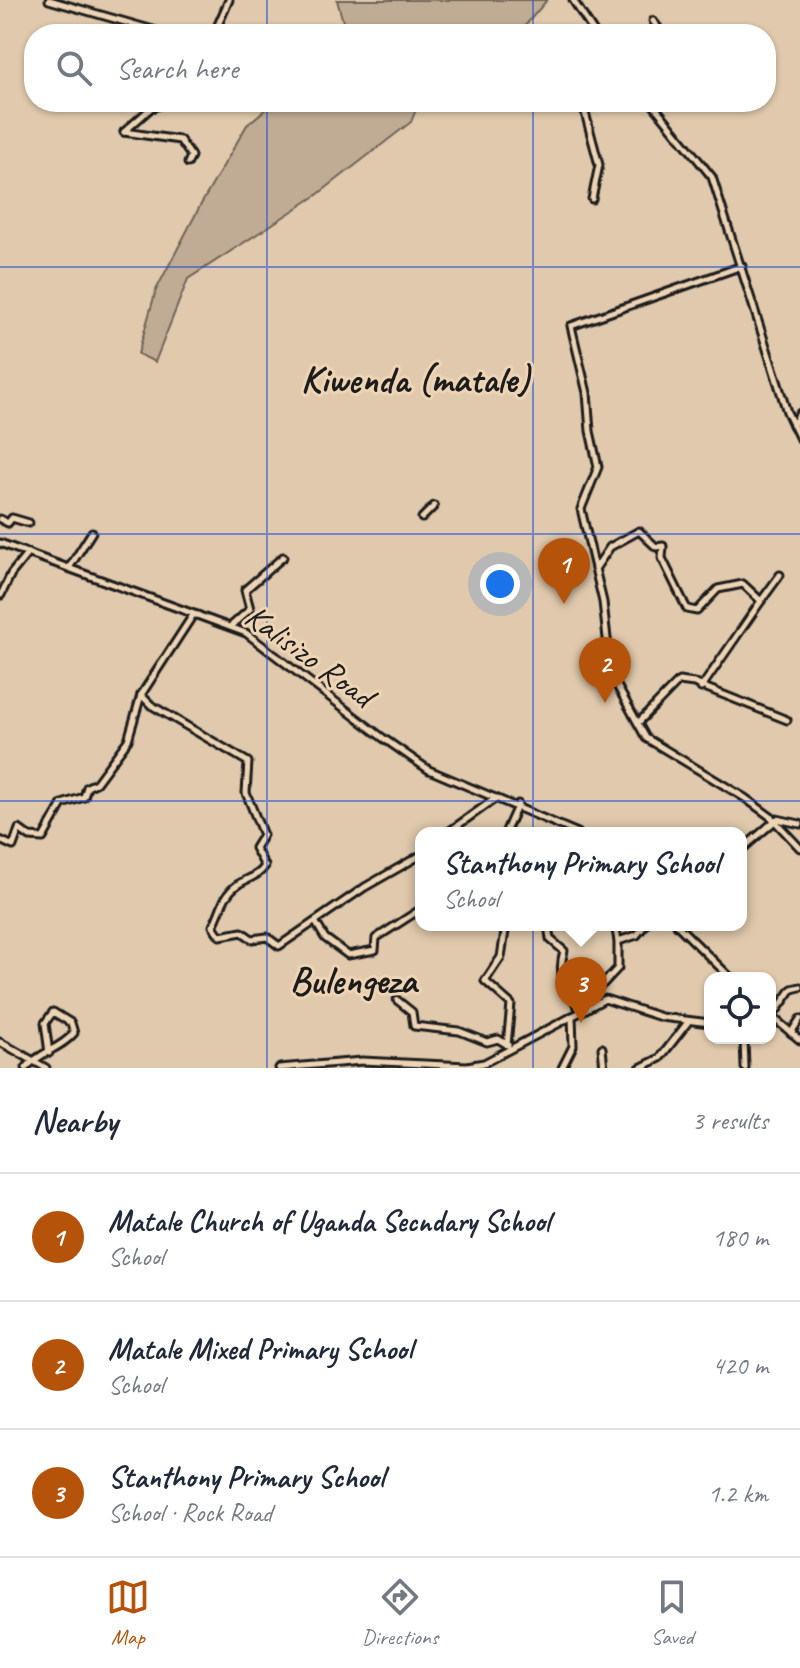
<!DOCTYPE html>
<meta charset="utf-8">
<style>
body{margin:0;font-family:Caveat,sans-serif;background:#f6f6f7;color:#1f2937}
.controls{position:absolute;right:24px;bottom:24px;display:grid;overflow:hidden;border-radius:16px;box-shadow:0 2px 6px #0004}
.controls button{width:72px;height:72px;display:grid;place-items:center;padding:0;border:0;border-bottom:2px solid #e0e1e3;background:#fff;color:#1f2937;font:40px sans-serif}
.you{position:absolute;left:500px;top:584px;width:28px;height:28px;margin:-20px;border:6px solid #fff;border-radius:50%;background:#1a73e8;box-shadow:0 0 0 12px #1a73e833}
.badge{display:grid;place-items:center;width:52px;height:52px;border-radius:50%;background:#b45309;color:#fff;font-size:26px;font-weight:700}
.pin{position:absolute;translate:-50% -66px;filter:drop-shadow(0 2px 4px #0008)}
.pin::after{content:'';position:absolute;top:42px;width:28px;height:24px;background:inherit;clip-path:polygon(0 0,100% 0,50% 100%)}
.popup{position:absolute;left:415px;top:827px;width:332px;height:104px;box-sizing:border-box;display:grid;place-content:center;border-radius:16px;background:#fff;filter:drop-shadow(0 2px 6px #0005);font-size:26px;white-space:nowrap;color:#747a83}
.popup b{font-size:30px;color:#1f2937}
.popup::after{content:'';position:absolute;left:50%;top:100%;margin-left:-16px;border:16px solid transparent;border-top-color:#fff}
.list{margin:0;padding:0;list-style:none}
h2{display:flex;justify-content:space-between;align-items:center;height:104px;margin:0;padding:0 32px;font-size:34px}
h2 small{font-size:26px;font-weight:400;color:#747a83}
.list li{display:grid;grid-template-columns:52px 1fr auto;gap:24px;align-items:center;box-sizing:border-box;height:128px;padding:0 32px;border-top:2px solid #e0e1e3}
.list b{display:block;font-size:30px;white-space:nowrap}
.list p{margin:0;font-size:26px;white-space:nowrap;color:#747a83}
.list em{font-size:26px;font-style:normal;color:#747a83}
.icon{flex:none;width:44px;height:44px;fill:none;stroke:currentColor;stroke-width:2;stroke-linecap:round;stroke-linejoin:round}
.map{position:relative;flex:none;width:800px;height:1068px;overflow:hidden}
.search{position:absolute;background:#fff;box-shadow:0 2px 6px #0004;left:24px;right:24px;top:24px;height:88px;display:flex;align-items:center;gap:20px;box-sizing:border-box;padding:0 28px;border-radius:32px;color:#747a83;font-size:30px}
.sheet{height:488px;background:#fff}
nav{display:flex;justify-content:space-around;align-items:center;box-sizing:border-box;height:112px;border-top:2px solid #e0e1e3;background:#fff;font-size:22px;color:#747a83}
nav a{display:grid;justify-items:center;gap:4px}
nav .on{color:#b45309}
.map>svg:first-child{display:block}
</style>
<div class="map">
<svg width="800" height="1068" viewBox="0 0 800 1068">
<rect width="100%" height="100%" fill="#e0c9ac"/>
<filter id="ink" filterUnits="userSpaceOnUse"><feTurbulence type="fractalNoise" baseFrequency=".0125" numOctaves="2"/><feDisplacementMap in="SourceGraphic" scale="16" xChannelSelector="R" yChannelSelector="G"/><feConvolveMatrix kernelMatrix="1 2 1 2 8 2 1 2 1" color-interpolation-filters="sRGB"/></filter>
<g filter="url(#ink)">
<!-- green -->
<g fill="#c0ac94" stroke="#6e6458" stroke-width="2">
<path d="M337,0H547L518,34H339L344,25Z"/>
<path d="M274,102H425L417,107L411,122L317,195L188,279L155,362L138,354L156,290L200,206L247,125Z"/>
</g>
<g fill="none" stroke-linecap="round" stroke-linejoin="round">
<!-- minor casing -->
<g stroke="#1c1c1c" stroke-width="11">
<g id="minor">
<path d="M49,0L167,34"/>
<path d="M573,0L595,34"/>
<path d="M653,21L663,34"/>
<path d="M214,34L229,0"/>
<path d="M651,102L712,177L787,412L800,439"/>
<path d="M583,105L599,165L592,199"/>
<path d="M124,132L180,140L191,156L188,163"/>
<path d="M124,132L151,108L168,102"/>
<path d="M742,266L571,326L587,393L590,431L598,467L581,509L603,602L611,675L646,738L745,798L771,817L800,848"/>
<path d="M793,425L800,413"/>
<path d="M422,518L434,506"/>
<path d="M0,519L8,523L12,518L29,523"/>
<path d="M0,543L246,633L383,738L429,770L578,833"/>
<path d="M69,568L92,532"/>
<path d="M595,569L610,547L639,531L656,547L663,546L662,558L687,609L697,611L718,589L743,584L761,601L780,575"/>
<path d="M1,595L11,574L28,553"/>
<path d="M231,626L250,609L245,590L283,557"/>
<path d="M701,688L761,601"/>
<path d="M141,695L151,705L248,762L246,793L263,835L255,848L265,866C258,877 247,878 237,885C222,896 221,912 213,926L220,936L242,932L252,939L267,937L279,946L365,887L421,855"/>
<path d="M638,723L679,681L694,683L787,720"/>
<path d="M447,833L496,798"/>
<path d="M505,833L518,804"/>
<path d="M0,840L13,846L19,829L30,837L43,838L62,804L84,797L87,787L96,783L128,740L141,695L193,615H198"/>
<path d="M741,850L777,819L800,824"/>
<path d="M316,923L325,938L348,955L375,950L376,938L421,909"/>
<path d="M506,925L501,957L485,981L511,1004L507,1045"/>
<path d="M548,925L550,939L564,951C556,978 567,990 581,1011"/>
<path d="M615,925L618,941L637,935L645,925"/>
<path d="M677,925L731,978"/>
<path d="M397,1000L412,1012L414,1026L459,1031L487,1042L498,1039L508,1045"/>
<path d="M586,1009L585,991L603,984L618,968V941"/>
<path d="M770,1015L800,1040"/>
<path d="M772,1017L792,989L800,987"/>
<path d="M791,1033L800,1019"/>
<path d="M744,1038L745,1068"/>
<path d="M0,1042L46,1068"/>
<path d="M602,1048L604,1068"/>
<path d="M26,1068C39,1052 61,1049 74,1033L71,1023L53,1012L45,1023L49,1053"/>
<path d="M279,1068L362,1061L467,1066L484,1063L605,999L661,1017L710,1023"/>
<path d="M562,1068L573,1046L572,1016"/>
<path d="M640,1068L660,1058L688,1022"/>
</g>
</g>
<!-- minor -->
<use href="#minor" stroke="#edd4b5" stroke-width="5"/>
</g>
</g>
<!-- grid -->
<path fill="none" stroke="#1d4ed8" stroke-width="2" stroke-opacity="0.55" d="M267,0V34M533,0V34M267,102V1068M533,102V1068M0,267H800M0,534H800M0,801H800"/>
<g text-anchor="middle" stroke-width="6" stroke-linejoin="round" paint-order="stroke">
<!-- street labels -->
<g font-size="34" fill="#1c1c1c" stroke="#edd4b5">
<text transform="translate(310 655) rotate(36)" y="12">Kalisizo Road</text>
</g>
<!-- quarter labels -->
<g font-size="38" font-weight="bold" fill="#1c1c1c" stroke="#edd4b5">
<text x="415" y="392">Kiwenda (matale)</text>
<text x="353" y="993">Bulengeza</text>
</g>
</g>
</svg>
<div class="controls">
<button><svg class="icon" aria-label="locate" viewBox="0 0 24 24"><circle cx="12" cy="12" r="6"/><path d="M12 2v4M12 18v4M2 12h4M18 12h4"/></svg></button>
</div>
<div class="you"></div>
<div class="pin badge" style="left:564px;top:604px">1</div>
<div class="pin badge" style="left:605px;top:703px">2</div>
<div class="pin badge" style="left:581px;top:1023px">3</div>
<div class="popup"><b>Stanthony Primary School</b>School</div>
<div class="search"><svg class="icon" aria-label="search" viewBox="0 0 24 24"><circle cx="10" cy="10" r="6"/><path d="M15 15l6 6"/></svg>Search here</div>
</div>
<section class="sheet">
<h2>Nearby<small>3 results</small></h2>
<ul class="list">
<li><span class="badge">1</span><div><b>Matale Church of Uganda Secndary School</b><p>School</p></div><em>180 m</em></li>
<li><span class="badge">2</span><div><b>Matale Mixed Primary School</b><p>School</p></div><em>420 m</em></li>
<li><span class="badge">3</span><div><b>Stanthony Primary School</b><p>School · Rock Road</p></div><em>1.2 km</em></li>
</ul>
</section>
<nav>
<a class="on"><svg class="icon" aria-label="map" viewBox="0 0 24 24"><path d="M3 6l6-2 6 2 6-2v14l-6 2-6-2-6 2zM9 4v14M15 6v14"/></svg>Map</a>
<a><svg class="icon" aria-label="directions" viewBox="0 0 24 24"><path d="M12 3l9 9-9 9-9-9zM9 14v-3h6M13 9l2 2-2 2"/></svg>Directions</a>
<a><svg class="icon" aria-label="saved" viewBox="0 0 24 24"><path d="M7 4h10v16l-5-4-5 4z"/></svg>Saved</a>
</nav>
